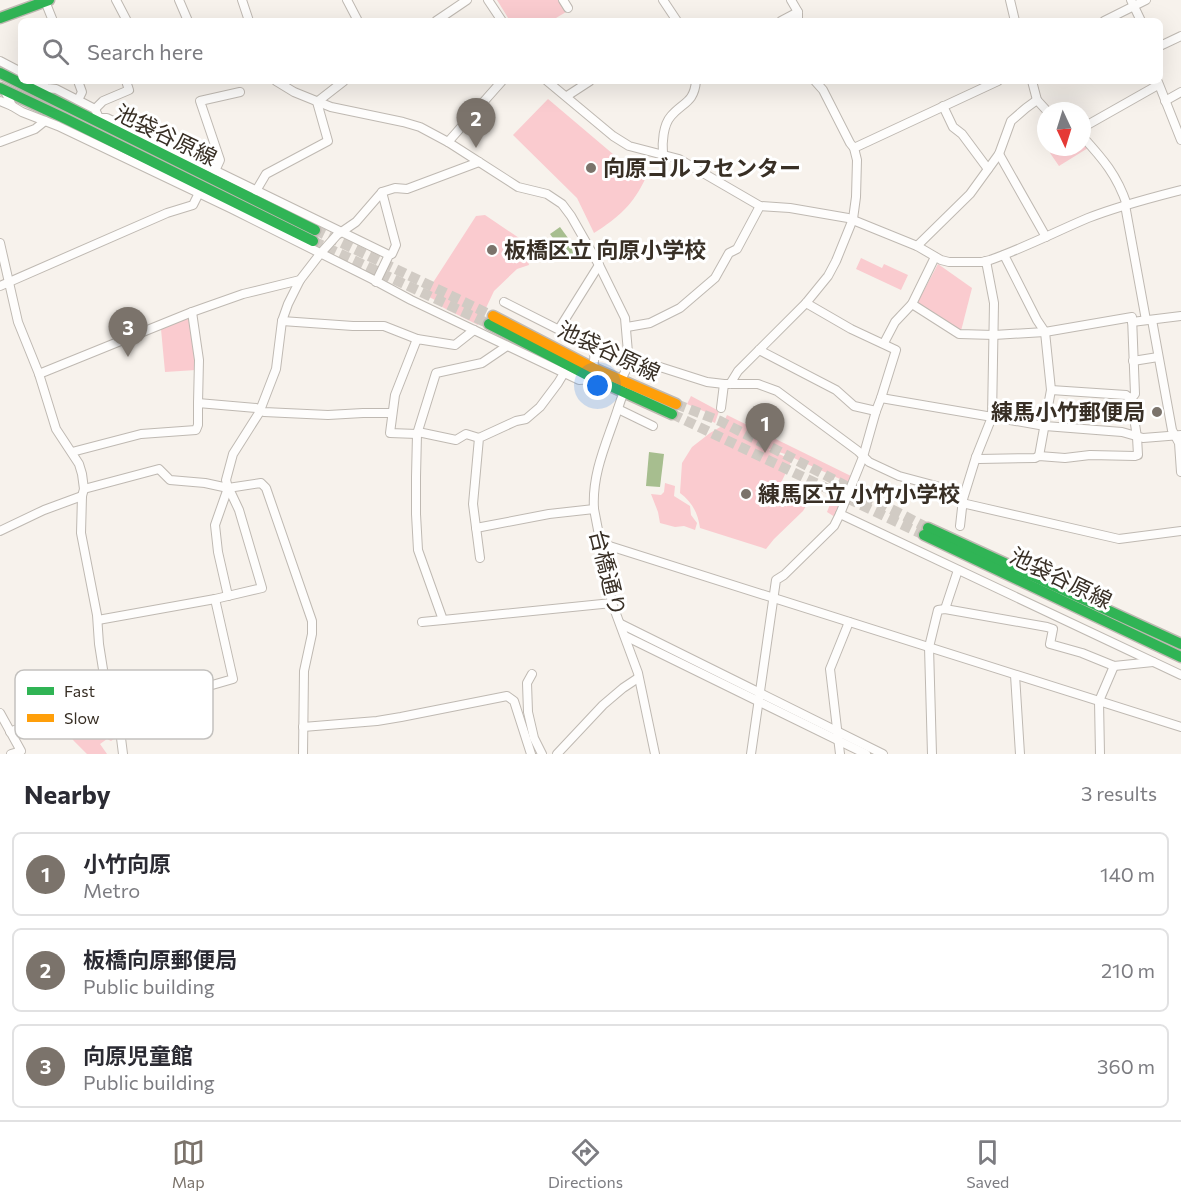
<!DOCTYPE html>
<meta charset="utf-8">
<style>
body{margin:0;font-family:Commissioner,"Noto Sans JP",sans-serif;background:#f7f7f7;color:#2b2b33}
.compass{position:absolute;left:1037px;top:102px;width:54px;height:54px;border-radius:50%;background:#fff;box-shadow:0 6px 24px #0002;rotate:176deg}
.you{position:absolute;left:598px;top:386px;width:21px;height:21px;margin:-15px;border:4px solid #fff;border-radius:50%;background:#1a73e8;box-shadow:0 0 0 9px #1a73e833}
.badge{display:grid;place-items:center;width:39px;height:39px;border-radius:50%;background:#7b736b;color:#fff;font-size:20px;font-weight:700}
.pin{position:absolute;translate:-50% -50px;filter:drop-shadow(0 2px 3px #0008)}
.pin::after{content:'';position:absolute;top:32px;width:21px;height:18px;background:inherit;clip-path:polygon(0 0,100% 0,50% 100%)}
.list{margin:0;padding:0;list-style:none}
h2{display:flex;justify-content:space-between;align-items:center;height:78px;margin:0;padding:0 24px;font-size:26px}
h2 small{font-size:20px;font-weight:400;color:#7c7c81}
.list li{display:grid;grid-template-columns:39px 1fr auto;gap:18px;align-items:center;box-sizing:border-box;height:84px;margin:0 12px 12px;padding:0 12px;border:2px solid #e1e1e2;border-radius:9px}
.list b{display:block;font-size:22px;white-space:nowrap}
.list p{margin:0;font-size:20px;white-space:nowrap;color:#7c7c81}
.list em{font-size:20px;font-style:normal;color:#7c7c81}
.icon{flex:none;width:33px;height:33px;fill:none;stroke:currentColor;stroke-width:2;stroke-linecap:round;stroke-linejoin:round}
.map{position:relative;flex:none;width:1181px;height:754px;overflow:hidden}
.search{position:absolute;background:#fff;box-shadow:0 6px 24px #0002;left:18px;right:18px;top:18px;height:66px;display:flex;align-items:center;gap:15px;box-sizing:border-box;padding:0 21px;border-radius:9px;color:#7c7c81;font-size:22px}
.sheet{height:366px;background:#fff}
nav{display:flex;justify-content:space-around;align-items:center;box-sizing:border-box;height:84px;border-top:2px solid #e1e1e2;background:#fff;font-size:16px;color:#7c7c81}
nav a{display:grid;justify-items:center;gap:3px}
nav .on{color:#7b736b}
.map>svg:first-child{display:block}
</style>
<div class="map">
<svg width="1181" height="754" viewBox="0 0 1181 754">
<rect width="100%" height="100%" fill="#f7f2ec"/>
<!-- green -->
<g fill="#facbcf">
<path d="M497,0H559L566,12L551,21H510Z"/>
<path d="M548,99L620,160L650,177H646C634,204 618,218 594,233L577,198L513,135Z"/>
<path d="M1082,142L1088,148L1059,166L1050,153L1058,147H1082Z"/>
<path d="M485,215L522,240L529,265L517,269L494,291L478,325L442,307L443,304L425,295L476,216Z"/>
<path d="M861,258L882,268L884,264L908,275L901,290L856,269Z"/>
<path d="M938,264L972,288L961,331L917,303Z"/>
<path d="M187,318L190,320L197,360L196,370L165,372L161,329Z"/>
<path d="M691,396L719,411L715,423L707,419L708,413L687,404Z"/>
<path d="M727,415L853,477L840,509L835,517L827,512L840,479L785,454L766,448L792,460L777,491L806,506L803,511L774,539L766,549L700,528C698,513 692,502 680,493L682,463L692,447L710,433L722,426Z"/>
<path d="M665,483L675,486L674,496L690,506L691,515L697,523L695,530L684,526L675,527L660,523L658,512L651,494L661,495L664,492Z"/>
<path d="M80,707L100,709L108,722L115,738L111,741L107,739L100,744L107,754H87L73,740L67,729L80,717L74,709Z"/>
</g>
<!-- water -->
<g fill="#a7be8f">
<path d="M560,227L579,253L569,260L550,234Z"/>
<path d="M649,452L664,454L660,487L646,486Z"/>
</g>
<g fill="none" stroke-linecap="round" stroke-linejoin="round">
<!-- secondary-tunnel -->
<g stroke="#d1cbc4" stroke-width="10" stroke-dasharray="10 5" stroke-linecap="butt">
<path d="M315,230L493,316"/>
<path d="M313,241L489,324"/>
<path d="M676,404L720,421L928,528"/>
<path d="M672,414L924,535"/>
</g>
<!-- street casing -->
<g stroke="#bfb9b2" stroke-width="10">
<g id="street">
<path d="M116,0L127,21"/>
<path d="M179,0L188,21"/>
<path d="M242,0L249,21"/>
<path d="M347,0L358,21"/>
<path d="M488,0L502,21"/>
<path d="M563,0L568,8"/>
<path d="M663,0L677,21"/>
<path d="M791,0L798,12V21"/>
<path d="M1010,0L1015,21"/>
<path d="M1131,0L1141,21"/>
<path d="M45,1L53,21"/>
<path d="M436,21L467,0"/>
<path d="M781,21L798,12"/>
<path d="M1104,21L1146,0"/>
<path d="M1160,46L1181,36"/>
<path d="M0,61L21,72"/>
<path d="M32,81L47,88L56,89L95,109L99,118"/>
<path d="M78,81L82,92L78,100"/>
<path d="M276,81L294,92L331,107L403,122L420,127L448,142L518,187L547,194L562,204L571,216L599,265L625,318L629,364L621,380"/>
<path d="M547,81L613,136L629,146L679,159L760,206L790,208L848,218L917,246L941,260L949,262H982L990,260C1024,248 1055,232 1088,218C1118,206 1150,198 1181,190"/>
<path d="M1032,81L1037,100L1047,111"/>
<path d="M1158,82L1181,140"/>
<path d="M5,91L12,106L22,112L58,126L232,209L372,279L411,300L579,380L594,379"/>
<path d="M567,96L590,81"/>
<path d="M0,101L12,106"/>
<path d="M1165,101L1181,92"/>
<path d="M943,106L953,127L962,134L988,169"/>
<path d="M95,109L103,101L129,90L126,81"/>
<path d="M93,118H107L389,255"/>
<path d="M1082,128L1158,85"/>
<path d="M1082,136C1103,159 1117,175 1127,205"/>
<path d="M0,142L35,129L45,121"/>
<path d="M448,142L502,81"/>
<path d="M854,148L998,81"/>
<path d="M663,154C662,143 663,125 671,116C683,102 694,103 696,81"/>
<path d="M999,154L1046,237"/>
<path d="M215,171L220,160L200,101L240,92"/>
<path d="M256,191L266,174L328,141L317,102L344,81"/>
<path d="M1125,205L1146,320"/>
<path d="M0,243L18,322L39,374L56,429L79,464L82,474L84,489L82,496L81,533L97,615L99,644L105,682L121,738L123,754"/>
<path d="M917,246L970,194L999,154L1011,121L1026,108L1037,100"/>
<path d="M1004,255L1037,320L1045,332L1051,390L1039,456"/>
<path d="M376,282L389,255L392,254L396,245L382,192"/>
<path d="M0,286L167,213L193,205L199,193"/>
<path d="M504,302L587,344C596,352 595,356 593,368"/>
<path d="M912,304L959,334L994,335L1045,332L1132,317L1135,394L1131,399"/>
<path d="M192,312L199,360L198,403"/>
<path d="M1152,320L1172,430L1179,443L1181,472"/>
<path d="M282,321L353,326H384L417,339"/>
<path d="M1132,322L1181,316"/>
<path d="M627,327L650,323L680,308L715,278L729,253L737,249L760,206"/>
<path d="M559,329L599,265"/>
<path d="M884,343L895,322L912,304L935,257"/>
<path d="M507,346L482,363L436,373L417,434L416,477V514L418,550L443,620L612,603"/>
<path d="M759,350L836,390L854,406L876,411"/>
<path d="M1133,361L1158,357"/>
<path d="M629,364L660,367L707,382L724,384H758L777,391L858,451L869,462L899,476L944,488L953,495L963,499"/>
<path d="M39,374L192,312L243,294L300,280L320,254L337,235L356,222L382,192L395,188L407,189L479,162"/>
<path d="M730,384L738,371L806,303L828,276L836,261L853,219L856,197L857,160L854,148L850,143L823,90L815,81"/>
<path d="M624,391C620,402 617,412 613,423C603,451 592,478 594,509L612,603L638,673L655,754"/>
<path d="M881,398L1045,426L1122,432L1143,438L1181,435"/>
<path d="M721,408L724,384"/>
<path d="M618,409L653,426"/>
<path d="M418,432L456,440L466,434L479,438"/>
<path d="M417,434L390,433L395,395L417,339L455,345L474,330"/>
<path d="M72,452L141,434L196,430L198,425V403L256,408L264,412L328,415L363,413H392"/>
<path d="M976,457L979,459L1035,458L1039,456L1065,458L1090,455L1135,456L1138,455L1137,437L1131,399L1126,395L1051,390"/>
<path d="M84,489L159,469L170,480L205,483L228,488L261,483L266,488L312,621V634L304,671L303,754"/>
<path d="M962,503L1119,539L1181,531"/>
<path d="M840,514L1181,675"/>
<path d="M960,526L963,499L976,457L992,417L994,303L986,261"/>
<path d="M476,528L549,514L594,509"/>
<path d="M0,531L44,510L82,496"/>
<path d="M600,543L1181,727"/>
<path d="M480,558L473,504L479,438L516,421L526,419L540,407L558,383L564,373"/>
<path d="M228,596L218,552L215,525L228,488"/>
<path d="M945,609L958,570"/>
<path d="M98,620L215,599L262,588L239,510L231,493L228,488L226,480L233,454L259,413L276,369L282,321L288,304L300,280"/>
<path d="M422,622L443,620"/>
<path d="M621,624L883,754"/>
<path d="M625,636L866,754"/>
<path d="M532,674L527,683L528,712L534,738L542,754"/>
<path d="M1015,675L1020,754"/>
<path d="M0,713L21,751L11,754"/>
<path d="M117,724L174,696L233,679L215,599"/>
<path d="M303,727L377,721L401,717L507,696L514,701L531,754"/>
<path d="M10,732L78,703L111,705"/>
<path d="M557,754L603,705L623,688L638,678"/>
<path d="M751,754L776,580L784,575L834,526L840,514L863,457L876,411L881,398L896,350L851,329L806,303"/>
<path d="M840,754L830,669L849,622"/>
<path d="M932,754L929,647L938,610L945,609L1047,627L1053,629L1050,644L1082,653L1114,666L1153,662"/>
<path d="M1100,754L1099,701L1114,666"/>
</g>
</g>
<!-- fast casing -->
<g stroke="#bfb9b2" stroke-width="13">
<g id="fast">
<path d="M0,18L49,0"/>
<path d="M0,73L315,230"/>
<path d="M0,88L64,118L313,241"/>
<path d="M489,324L595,379L672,414"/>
<path d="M928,528L1181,644"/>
<path d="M924,535L1181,657"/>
</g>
</g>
<!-- slow casing -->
<g stroke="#bfb9b2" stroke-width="13">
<path id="slow" d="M493,316L593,368L676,404"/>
</g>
<!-- street -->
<use href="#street" stroke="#fefdfc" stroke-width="8"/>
<!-- fast -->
<use href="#fast" stroke="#30b455" stroke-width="10"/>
<!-- slow -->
<use href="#slow" stroke="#ff9f0a" stroke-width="10"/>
</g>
<!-- markers -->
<g fill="#7b736b" stroke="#fff" stroke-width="2">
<circle cx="591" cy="168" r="6"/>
<circle cx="492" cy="250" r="6"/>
<circle cx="1157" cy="412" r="6"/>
<circle cx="746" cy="494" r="6"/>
</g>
<g text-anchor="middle" stroke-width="6" stroke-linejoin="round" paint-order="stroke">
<!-- street labels -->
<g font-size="22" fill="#382f25" stroke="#fff">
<text transform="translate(166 135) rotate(26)" y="8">池袋谷原線</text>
<text transform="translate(609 351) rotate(25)" y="8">池袋谷原線</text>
<text transform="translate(608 573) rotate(76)" y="8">台橋通り</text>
<text transform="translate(1061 578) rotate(26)" y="8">池袋谷原線</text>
</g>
<!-- poi labels -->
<g font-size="22" font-weight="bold" fill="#382f25" stroke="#fff" text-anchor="start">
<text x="603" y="176">向原ゴルフセンター</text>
<text x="504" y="258">板橋区立 向原小学校</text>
<text x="1145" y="420" text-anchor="end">練馬小竹郵便局</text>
<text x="758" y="502">練馬区立 小竹小学校</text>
</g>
</g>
<!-- legend -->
<rect x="15" y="670" width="198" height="69" rx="9" fill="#fff" stroke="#c3c1be" stroke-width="1.5"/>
<rect x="27" y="687" width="27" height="8" fill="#30b455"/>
<rect x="27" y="714" width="27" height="8" fill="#ff9f0a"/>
<g font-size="16" fill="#382f25">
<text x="64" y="697">Fast</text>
<text x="64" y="724">Slow</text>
</g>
</svg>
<svg class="compass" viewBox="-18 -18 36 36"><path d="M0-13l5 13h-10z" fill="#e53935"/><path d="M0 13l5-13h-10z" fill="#7c7c81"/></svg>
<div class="you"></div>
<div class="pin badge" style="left:765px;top:453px">1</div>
<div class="pin badge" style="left:476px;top:148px">2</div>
<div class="pin badge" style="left:128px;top:357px">3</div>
<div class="search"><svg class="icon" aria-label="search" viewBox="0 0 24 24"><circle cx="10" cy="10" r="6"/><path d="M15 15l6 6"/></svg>Search here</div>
</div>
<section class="sheet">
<h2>Nearby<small>3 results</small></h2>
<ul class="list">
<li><span class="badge">1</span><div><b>小竹向原</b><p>Metro</p></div><em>140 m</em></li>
<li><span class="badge">2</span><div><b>板橋向原郵便局</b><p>Public building</p></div><em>210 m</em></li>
<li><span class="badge">3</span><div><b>向原児童館</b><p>Public building</p></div><em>360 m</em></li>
</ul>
</section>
<nav>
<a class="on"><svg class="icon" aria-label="map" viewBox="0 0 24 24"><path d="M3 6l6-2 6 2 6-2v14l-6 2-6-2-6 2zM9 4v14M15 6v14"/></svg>Map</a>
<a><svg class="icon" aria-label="directions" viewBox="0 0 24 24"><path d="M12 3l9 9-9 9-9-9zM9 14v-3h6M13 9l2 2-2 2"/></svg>Directions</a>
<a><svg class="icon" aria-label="saved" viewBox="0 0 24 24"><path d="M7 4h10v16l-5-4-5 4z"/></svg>Saved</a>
</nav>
